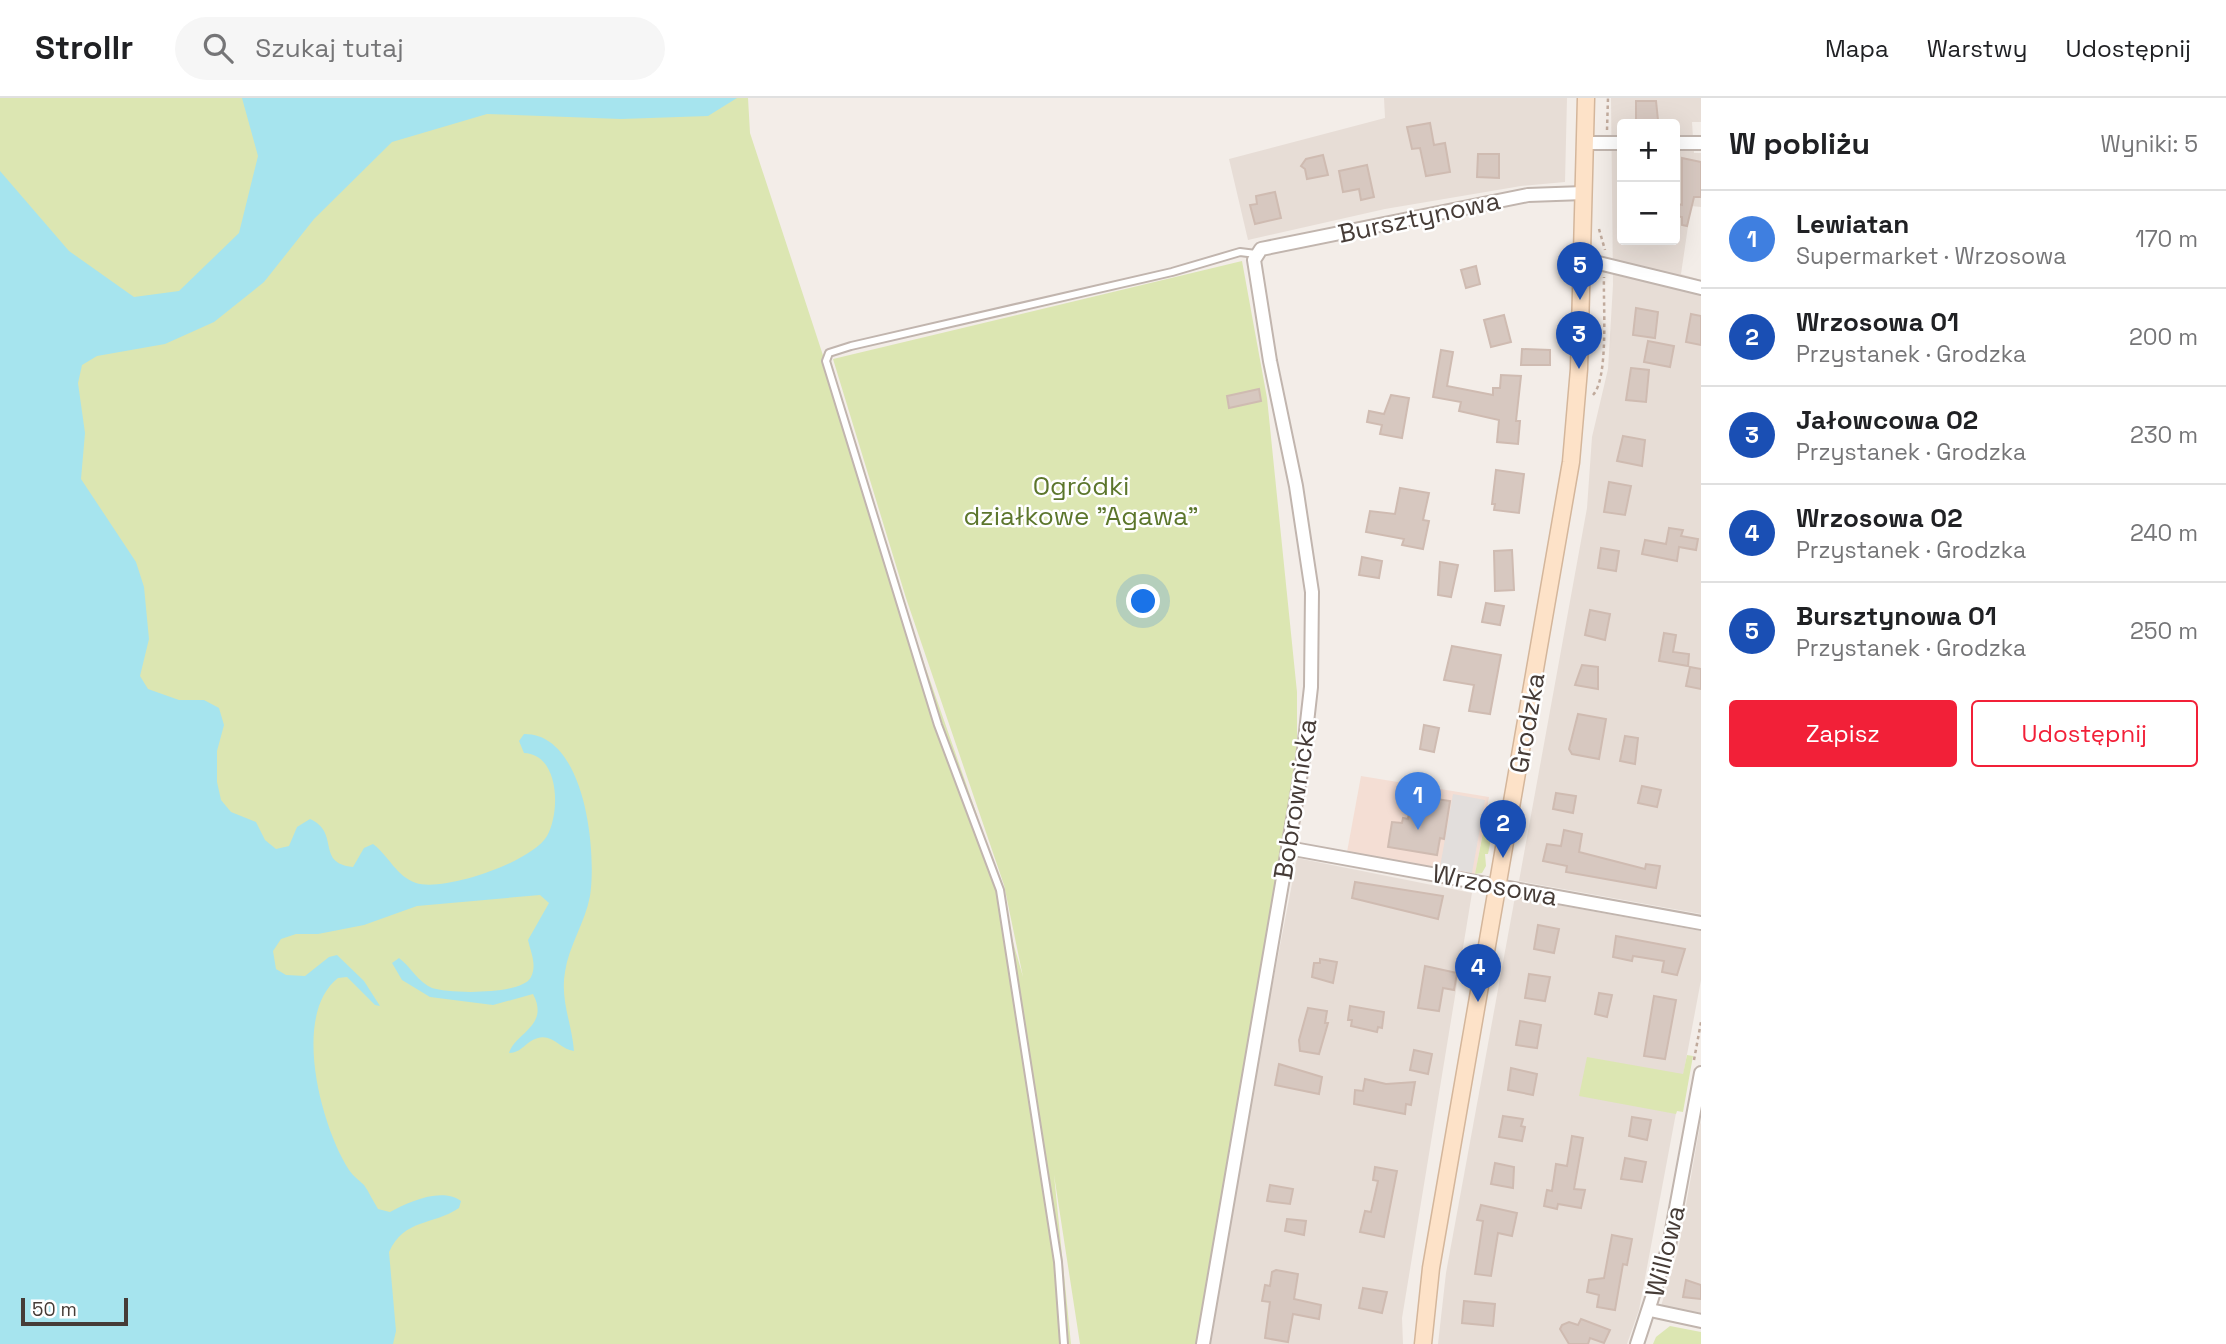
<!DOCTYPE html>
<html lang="pl">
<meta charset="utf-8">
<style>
body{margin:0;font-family:"Space Grotesk",sans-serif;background:#f6f6f6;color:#202124}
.controls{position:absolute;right:21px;top:21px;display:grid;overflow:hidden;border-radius:7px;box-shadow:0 7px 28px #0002}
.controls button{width:63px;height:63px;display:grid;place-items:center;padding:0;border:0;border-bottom:2px solid #e0e0e0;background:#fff;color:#202124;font:35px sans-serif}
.scale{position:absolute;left:21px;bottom:18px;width:107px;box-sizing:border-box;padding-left:7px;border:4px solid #463c37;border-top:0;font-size:19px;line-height:24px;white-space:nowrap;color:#463c37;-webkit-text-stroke:5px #fff;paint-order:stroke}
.you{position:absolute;left:1144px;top:504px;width:24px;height:24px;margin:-18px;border:5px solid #fff;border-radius:50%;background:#1a73e8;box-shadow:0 0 0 10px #1a73e833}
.badge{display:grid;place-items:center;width:46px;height:46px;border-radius:50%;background:#f22038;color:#fff;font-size:23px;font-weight:700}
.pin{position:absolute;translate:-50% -58px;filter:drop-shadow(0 2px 4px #0008)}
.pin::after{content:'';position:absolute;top:37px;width:24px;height:21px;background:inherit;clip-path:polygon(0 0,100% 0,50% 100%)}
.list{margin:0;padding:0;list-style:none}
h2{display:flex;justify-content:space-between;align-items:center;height:91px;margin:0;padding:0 28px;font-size:30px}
h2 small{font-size:23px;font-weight:400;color:#757577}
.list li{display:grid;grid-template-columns:46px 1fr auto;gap:21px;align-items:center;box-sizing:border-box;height:98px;padding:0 28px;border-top:2px solid #e0e0e0}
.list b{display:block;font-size:26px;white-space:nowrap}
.list p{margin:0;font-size:23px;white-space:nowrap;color:#757577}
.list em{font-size:23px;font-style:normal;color:#757577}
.actions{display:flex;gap:14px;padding:21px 28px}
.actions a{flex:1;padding:16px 0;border:2px solid #f22038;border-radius:7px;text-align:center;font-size:24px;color:#f22038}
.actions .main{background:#f22038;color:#fff}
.icon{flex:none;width:38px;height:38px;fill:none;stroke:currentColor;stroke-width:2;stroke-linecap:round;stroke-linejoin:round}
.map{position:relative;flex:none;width:1701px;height:1246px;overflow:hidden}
header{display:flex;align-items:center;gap:42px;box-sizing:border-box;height:98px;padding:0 35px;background:#fff;border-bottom:2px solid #e0e0e0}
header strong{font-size:33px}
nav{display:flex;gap:38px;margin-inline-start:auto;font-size:24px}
.search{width:490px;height:63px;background:#f6f6f6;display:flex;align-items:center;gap:18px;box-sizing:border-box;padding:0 24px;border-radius:38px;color:#757577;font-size:26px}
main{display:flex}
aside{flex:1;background:#fff}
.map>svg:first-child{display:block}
</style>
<header>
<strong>Strollr</strong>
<div class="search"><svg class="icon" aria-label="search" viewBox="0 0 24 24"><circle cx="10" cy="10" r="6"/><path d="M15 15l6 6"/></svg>Szukaj tutaj</div>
<nav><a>Mapa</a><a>Warstwy</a><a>Udostępnij</a></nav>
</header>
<main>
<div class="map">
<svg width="1701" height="1246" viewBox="0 0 1701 1246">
<rect width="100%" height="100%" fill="#f3ede8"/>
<!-- residential -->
<g fill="#e7ddd6" fill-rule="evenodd">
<path d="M1384,0H1567L1565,84L1521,88L1385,111L1248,142L1229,61L1385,20Z"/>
<path d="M1611,0H1701V24H1692L1694,55H1701V109L1691,108L1681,176L1701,182V816L1519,783L1587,410L1592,339L1608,271L1613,187ZM1622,26H1675V142H1622Z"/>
<path d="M1297,760L1472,795L1402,1220L1403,1246H1211L1247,1018Z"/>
<path d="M1515,799L1701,833V882L1639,1212L1627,1246H1438L1446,1175Z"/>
<path d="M1701,1021V1217L1661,1208L1678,1153Z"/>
</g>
<!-- commercial -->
<path fill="#f4ded4" d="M1361,678L1489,699L1475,778L1347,754Z"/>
<!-- green -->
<g fill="#dce6b2">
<path d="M0,0H748L750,35L924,565L977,717L1023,879L1004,787L906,500L833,261L1242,163L1267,300L1297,594V669L1197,1246H1080L1054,1077L1071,1246H0Z"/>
<path d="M1486,719L1495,720L1488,756H1485L1486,768L1482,775L1475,776Z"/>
<path d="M1687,957L1693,958L1683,1014L1677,1013L1676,1016L1579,998L1587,959L1683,976Z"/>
<path d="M1670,1228L1701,1234V1246H1653L1656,1239Z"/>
</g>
<!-- parking -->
<path fill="#e2dedc" d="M1453,696L1485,702L1472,775L1440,769Z"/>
<!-- water -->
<path fill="#a6e4ee" d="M242,0H737L708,18L621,21L487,16L392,44L314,121L264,184L214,224L165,246L97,258L82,267L78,285L85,335L81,381L136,464L144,489L149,541L140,578L148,591L179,602H204L219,610L224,627L217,653V684L221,702L231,714L256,724L265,742L276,751L289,748L297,729L310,721C341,735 315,765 353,769L364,750L373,746C389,758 396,778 416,785C444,794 532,764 547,738C561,713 559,656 524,655L519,643L524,636C585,635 597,753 590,798C585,825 569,847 565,874C560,902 572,926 574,953C561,952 553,936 538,940C526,943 522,955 509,955C515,935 550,928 533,896L493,907L430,899L402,882L392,865L399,860C410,868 419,885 432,890C450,896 523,897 531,879C537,867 531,855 528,842L549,805L540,797L417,808L364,827L318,836H296L281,841L273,853L276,871L286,877L305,878L329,859L337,857L364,883L380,908L375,907L347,879L338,880C291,917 321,1028 349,1072C353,1078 359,1082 364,1087C369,1094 373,1103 378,1111L390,1114C409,1104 441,1089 461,1103L459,1110C432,1128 405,1120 389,1154L396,1233L393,1246H0V73L69,153L134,199L179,193L239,135L258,58Z"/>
<!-- building -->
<g fill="#d7c8c0" stroke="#cfbbb1" stroke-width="2">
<path d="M1636,3H1656L1658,22H1636Z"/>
<path d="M1430,25L1434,47L1445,45L1450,74L1426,78L1420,50L1412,51L1407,29Z"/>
<path d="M1478,56H1499V80L1477,79Z"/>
<path d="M1323,57L1328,77L1307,81L1305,71L1301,68L1306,61Z"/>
<path d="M1682,60L1701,64V99H1694L1687,128L1682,127V119L1675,118V105L1682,107Z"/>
<path d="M1367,67L1374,99L1361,102L1359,91L1343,94L1339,73Z"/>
<path d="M1275,94L1281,120L1255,126L1250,107L1257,106L1256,98Z"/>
<path d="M1476,168L1480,186L1466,190L1461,172Z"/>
<path d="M1636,210L1658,214L1655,240L1633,237Z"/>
<path d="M1691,216L1701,218V247L1686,244Z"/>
<path d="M1504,217L1511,244L1491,249L1484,222Z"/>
<path d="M1648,243L1674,248L1670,269L1644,264Z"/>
<path d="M1522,251L1550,252V267H1521Z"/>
<path d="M1441,252L1453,254L1447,288L1493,297V290H1500L1501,277L1521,278L1516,323H1520L1518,346L1497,344L1499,322L1459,313L1461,304L1433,299Z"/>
<path d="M1631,270L1649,272L1646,304L1626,302Z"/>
<path d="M1259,291L1261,303L1229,310L1227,298Z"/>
<path d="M1391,297L1409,300L1402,340L1380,336L1382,327L1367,324L1369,313L1384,316Z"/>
<path d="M1623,338L1645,342L1642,368L1617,363Z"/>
<path d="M1496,372L1524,376L1519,415L1494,412L1495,406H1492Z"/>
<path d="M1609,384L1631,388L1625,417L1604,414Z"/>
<path d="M1400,390L1429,395L1423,422L1429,423L1423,451L1402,447L1404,441L1366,434L1370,413L1395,416Z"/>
<path d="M1669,430L1683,432L1681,438L1698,441L1696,452L1679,449L1677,463L1642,456L1645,442L1666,446Z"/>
<path d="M1601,450L1619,453L1616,473L1598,470Z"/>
<path d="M1512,452L1514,492L1495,493L1494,453Z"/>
<path d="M1362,459L1382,463L1379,480L1359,477Z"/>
<path d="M1440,464L1458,467L1451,499L1438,497Z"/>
<path d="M1486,505L1504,508L1500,527L1482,524Z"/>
<path d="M1590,512L1610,516L1605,542L1585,537Z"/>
<path d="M1664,535L1676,537L1673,554L1689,556L1688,568L1659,563Z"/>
<path d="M1452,548L1501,557L1490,616L1469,613L1474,587L1444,582Z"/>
<path d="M1582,567L1598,569V591L1575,587Z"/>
<path d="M1690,569L1701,571V591L1686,588Z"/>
<path d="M1578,616L1606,621L1599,661L1572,656L1569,651Z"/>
<path d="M1424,627L1439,630L1434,654L1420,651Z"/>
<path d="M1625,638L1638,640L1635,666L1620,663Z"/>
<path d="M1642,688L1661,692L1657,709L1638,705Z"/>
<path d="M1556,695L1576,698L1573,715L1553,711Z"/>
<path d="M1417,698L1450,703L1444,741L1440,740L1437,757L1388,749L1392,724L1402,725L1403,720L1408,721L1410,709L1415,710Z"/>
<path d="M1564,732L1582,736L1579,754L1645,771L1646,766L1660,768L1656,790L1566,774L1567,768L1543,763L1547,746L1561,748Z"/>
<path d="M1355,784L1443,798L1438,821L1352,800Z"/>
<path d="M1538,827L1559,831L1554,855L1534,851Z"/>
<path d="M1616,838L1685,851L1677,877L1662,874L1664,863L1633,858L1632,863L1613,859Z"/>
<path d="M1320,861L1337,864L1333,885L1312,879L1314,865H1320Z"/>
<path d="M1425,868L1457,875L1454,892L1443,890L1439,913L1418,910Z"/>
<path d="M1529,876L1550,879L1545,903L1525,900Z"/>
<path d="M1599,895L1612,897L1607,919L1595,916Z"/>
<path d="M1654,898L1676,902L1665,961L1644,958Z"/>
<path d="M1350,908L1384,914L1382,930L1378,929L1377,934L1351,928L1352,922H1348Z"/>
<path d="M1308,910L1327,913L1325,925H1328L1319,956L1300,953L1299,942Z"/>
<path d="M1520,923L1541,927L1537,950L1516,947Z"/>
<path d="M1414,952L1432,956L1428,976L1410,972Z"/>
<path d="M1279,966L1322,979L1319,996L1275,987Z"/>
<path d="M1511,970L1537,976L1533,997L1508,992Z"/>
<path d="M1365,981L1386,986L1415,984L1411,1007L1406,1006L1405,1016L1354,1006L1355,992L1363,993Z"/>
<path d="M1503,1018L1523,1021L1521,1028L1525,1029L1522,1043L1499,1039Z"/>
<path d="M1632,1019L1651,1022L1647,1042L1629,1038Z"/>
<path d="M1572,1038L1583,1040L1574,1091L1585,1092L1581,1110L1558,1106L1557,1111L1544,1108L1547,1092L1552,1093L1556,1066L1567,1068Z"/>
<path d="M1625,1060L1646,1064L1642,1084L1621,1081Z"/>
<path d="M1495,1065L1514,1069L1513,1090L1491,1086Z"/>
<path d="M1375,1069L1397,1073L1384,1139L1360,1134L1365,1113L1371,1114L1378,1083L1373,1082Z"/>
<path d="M1270,1087L1293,1091L1290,1106L1267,1103Z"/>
<path d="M1481,1107L1517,1115L1512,1138L1498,1135L1491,1178L1475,1176L1483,1123L1477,1122Z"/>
<path d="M1287,1121L1306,1123L1304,1137L1285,1133Z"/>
<path d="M1612,1137L1632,1141L1627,1167L1623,1166L1615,1212L1597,1209L1599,1197L1587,1194L1589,1182L1604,1180Z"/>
<path d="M1276,1172L1298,1176L1294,1201L1321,1207L1319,1221L1293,1216L1288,1244L1265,1240L1270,1204L1262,1203L1265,1187L1270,1188L1272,1174Z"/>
<path d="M1686,1182L1701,1187V1201L1683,1199Z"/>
<path d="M1363,1190L1387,1194L1382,1215L1359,1210Z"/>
<path d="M1464,1203L1495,1206L1493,1228L1462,1225Z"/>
<path d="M1581,1221L1610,1232L1604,1245L1590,1240L1588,1246H1569L1560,1231L1562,1227L1569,1224L1578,1227Z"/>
</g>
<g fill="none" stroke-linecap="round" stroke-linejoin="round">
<!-- lane casing -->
<g stroke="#c1b5ae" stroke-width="10">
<path id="lane" d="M1064,1246L1058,1164L1000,792L938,627L826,263L829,255L851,248L1172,174L1240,154L1256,156"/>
</g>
<!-- street casing -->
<g stroke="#c1b5ae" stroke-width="16">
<g id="street">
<path d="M1585,45H1622"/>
<path d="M1675,45H1701"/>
<path d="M1582,161L1701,190"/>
<path d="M1288,750L1701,825"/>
<path d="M1650,1212L1701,1223"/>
<path d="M1203,1246L1302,669L1311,589L1312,494L1296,388L1270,263L1254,162L1261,151L1528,97L1584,95"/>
<path d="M1637,1246L1669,1148L1701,975"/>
</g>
</g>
<!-- secondary casing -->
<g stroke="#d4b69b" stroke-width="19">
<path id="secondary" d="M1423,1246L1431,1170L1571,364L1579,271L1586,0"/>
</g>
<!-- path -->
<g stroke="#c0aa9c" stroke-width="2.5" stroke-dasharray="3.5 3.5" stroke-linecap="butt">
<path d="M1607,32L1608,0"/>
<path d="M1599,131L1605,152"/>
<path d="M1593,297C1609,280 1603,204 1604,179"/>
<path d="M1694,962L1701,924"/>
</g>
<!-- lane -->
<use href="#lane" stroke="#fff" stroke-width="6"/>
<!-- street -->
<use href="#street" stroke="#fff" stroke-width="12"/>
<!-- secondary -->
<use href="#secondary" stroke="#fde2c8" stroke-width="16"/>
</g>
<g text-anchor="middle" stroke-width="5" stroke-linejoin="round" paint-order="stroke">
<!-- street labels -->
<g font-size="26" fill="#463c37" stroke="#fff">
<text transform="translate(1419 119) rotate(-12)" y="9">Bursztynowa</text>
<text transform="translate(1527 625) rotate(-80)" y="9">Grodzka</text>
<text transform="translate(1295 701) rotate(-81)" y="9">Bobrownicka</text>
<text transform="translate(1495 787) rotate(11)" y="9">Wrzosowa</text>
<text transform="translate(1665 1153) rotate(-76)" y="9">Willowa</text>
</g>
<!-- park labels -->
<g font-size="26" fill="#5c762c" stroke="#fff">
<text x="1081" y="397">Ogródki<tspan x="1081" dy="30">działkowe "Agawa"</tspan></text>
</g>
</g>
</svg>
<div class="controls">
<button>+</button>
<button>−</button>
</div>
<div class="scale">50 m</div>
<div class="you"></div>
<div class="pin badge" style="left:1418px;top:732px;background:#3f7fe0">1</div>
<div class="pin badge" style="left:1503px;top:760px;background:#1a4fb4">2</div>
<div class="pin badge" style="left:1579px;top:271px;background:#1a4fb4">3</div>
<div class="pin badge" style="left:1478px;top:904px;background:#1a4fb4">4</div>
<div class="pin badge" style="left:1580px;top:202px;background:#1a4fb4">5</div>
</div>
<aside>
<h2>W pobliżu<small>Wyniki: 5</small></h2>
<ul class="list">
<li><span class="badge" style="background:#3f7fe0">1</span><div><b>Lewiatan</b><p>Supermarket · Wrzosowa</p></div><em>170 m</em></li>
<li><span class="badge" style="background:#1a4fb4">2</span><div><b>Wrzosowa 01</b><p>Przystanek · Grodzka</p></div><em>200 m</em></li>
<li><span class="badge" style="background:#1a4fb4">3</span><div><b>Jałowcowa 02</b><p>Przystanek · Grodzka</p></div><em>230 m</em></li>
<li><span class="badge" style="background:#1a4fb4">4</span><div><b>Wrzosowa 02</b><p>Przystanek · Grodzka</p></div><em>240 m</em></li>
<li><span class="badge" style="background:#1a4fb4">5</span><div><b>Bursztynowa 01</b><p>Przystanek · Grodzka</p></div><em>250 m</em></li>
</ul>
<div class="actions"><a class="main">Zapisz</a><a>Udostępnij</a></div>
</aside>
</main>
